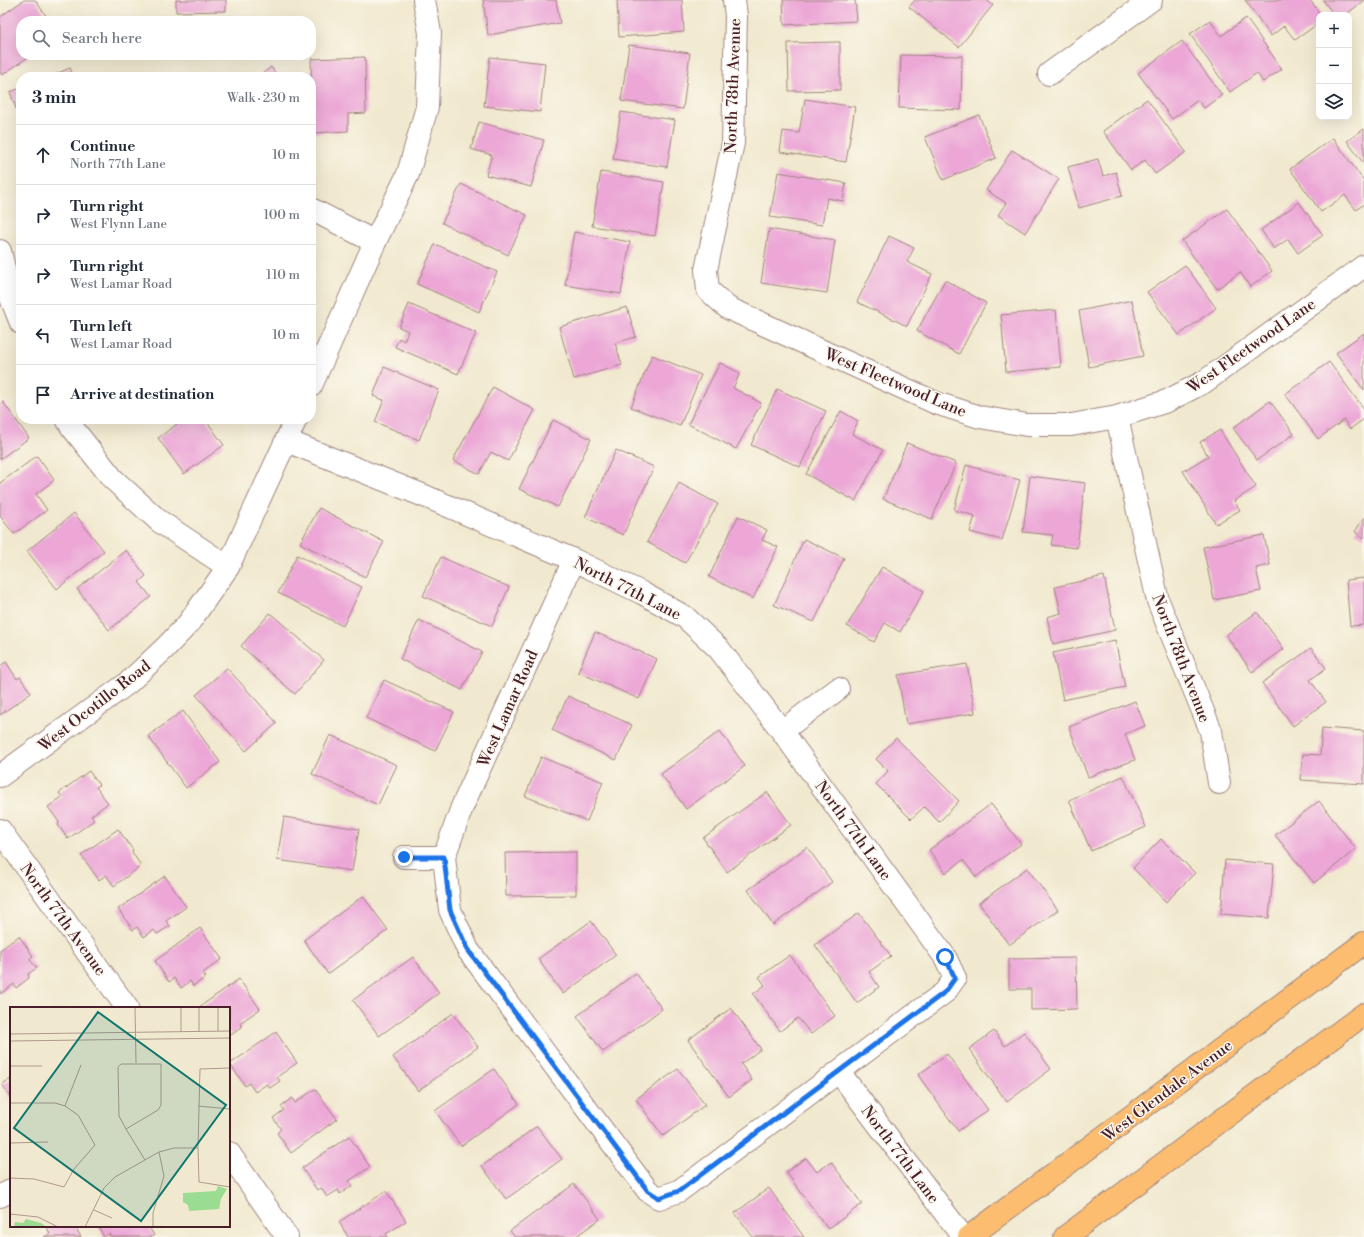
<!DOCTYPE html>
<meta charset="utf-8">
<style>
body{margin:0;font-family:"Libre Bodoni",serif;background:#f6f6f7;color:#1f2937}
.controls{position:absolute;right:12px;top:12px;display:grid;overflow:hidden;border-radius:8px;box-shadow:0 4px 16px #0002}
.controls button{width:36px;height:36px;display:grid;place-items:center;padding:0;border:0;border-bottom:1px solid #e0e1e3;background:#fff;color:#1f2937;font:20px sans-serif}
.stop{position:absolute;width:12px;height:12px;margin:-9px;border:3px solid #1a73e8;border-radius:50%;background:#fff}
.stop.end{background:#1a73e8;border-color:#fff;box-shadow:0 1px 4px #0008}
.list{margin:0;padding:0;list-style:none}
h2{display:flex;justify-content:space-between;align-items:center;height:52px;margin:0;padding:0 16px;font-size:17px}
h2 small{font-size:13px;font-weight:400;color:#747a83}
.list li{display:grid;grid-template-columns:26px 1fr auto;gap:12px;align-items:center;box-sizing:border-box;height:60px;padding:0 16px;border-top:1px solid #e0e1e3}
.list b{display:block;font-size:15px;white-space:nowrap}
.list p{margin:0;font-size:13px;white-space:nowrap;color:#747a83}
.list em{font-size:13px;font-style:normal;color:#747a83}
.icon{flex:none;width:22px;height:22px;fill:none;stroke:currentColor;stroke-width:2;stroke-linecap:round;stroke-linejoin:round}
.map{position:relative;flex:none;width:1364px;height:1237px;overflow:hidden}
.search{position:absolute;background:#fff;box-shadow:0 4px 16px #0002;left:16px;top:16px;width:300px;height:44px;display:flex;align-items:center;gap:10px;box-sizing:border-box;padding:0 14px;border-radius:16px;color:#747a83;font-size:15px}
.panel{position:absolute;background:#fff;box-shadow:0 4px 16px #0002;left:16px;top:72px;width:300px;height:352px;border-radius:16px}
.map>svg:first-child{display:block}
</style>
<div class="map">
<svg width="1364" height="1237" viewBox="0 0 1364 1237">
<rect width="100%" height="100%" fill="#fbf7ec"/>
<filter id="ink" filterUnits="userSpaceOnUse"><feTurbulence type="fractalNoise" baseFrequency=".025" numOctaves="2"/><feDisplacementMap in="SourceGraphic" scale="8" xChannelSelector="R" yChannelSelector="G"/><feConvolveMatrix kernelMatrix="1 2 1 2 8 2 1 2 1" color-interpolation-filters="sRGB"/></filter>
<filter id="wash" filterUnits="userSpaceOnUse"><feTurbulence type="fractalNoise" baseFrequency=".012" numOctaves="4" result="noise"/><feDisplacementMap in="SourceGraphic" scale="16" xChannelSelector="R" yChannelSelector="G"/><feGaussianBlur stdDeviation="0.9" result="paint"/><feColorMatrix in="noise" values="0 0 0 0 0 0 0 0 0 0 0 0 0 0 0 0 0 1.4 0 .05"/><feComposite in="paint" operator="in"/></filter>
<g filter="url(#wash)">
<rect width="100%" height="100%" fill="#f1e9cf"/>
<g id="blocks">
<!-- building -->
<g fill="#eca7d7">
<path d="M24,0H35L49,20L21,21V55H31L2,75L0,72V17Z"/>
<path d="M176,0H226V11L176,12Z"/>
<path d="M483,0H556L560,23L488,35Z"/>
<path d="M617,0H682L684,32L619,37Z"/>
<path d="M783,0H855L857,21L784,25Z"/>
<path d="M915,0H986L993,5L959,47L909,7Z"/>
<path d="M1245,0H1310L1321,15H1319V23L1295,40L1284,26L1271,36Z"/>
<path d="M1323,0H1364V1L1345,15H1334Z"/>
<path d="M1246,18L1282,69L1263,82L1257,73L1230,92L1190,34L1210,20L1221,36Z"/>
<path d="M1182,41L1222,95L1204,108L1198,100L1172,119L1138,73Z"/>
<path d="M840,42V90L789,91L788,43Z"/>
<path d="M629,45L690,53L683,109L621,101Z"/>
<path d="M901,55L962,56L961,110L899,108Z"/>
<path d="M365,57L366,113L348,114V131L313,133L311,59Z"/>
<path d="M490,57L545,63L540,112L484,106Z"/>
<path d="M271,67L278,77H258Z"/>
<path d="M70,68L74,77H49Z"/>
<path d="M21,88V122L10,92Z"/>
<path d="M805,99L855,107L846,162L780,152L783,131L799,133Z"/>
<path d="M1147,99L1186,152L1155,174L1145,160L1131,170L1103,131Z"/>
<path d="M621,112L675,120L667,167L613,159Z"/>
<path d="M979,115L996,158L943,180L925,137Z"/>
<path d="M479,122L544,140L531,187L486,175L492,155L471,149Z"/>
<path d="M1364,129V164L1347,141Z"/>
<path d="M1333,138L1364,181V204L1356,210L1345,195L1321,212L1290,169Z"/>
<path d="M1012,150L1059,179L1025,233L998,215L1006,203L986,190Z"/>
<path d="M1098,159L1103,176L1116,172L1122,196L1079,208L1068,167Z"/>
<path d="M601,172L664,182L655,236L592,226Z"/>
<path d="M778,172L846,183L843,201L827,198L822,225L770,217Z"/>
<path d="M461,184L527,215L508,255L442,223Z"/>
<path d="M1299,202L1323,235L1298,253L1288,239L1274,249L1261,230Z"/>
<path d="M1227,209L1272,271L1250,287L1240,272L1217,289L1182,241Z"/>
<path d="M769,229L835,240L827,293L761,283Z"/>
<path d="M574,232L630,242L621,294L565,285Z"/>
<path d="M889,236L914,248L907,262L932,274L907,326L857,302Z"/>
<path d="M435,244L497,272L479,312L417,284Z"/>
<path d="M1185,265L1216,308L1179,335L1147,292Z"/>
<path d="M945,280L986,303L959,354L917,331Z"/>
<path d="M1132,300L1143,356L1089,367L1079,311Z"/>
<path d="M409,304L476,333L458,374L395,347L399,338L404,341L408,331L399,327Z"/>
<path d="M627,307L636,337L615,343L622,365L574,379L559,327Z"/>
<path d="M1056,310L1061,367L1006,372L1001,315Z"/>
<path d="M1364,333V390L1336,353Z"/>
<path d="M652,355L701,375L680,426L631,407Z"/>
<path d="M1329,362L1364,409V419L1350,429L1344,420L1318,439L1285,394Z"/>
<path d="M720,363L740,373L733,388L761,403L736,449L688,424Z"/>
<path d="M384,367L439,390L419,440L375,422L384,400L373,396Z"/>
<path d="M493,387L535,410L508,461L491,452L479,474L453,460Z"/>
<path d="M777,389L826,411L800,467L751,445Z"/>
<path d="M1270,401L1294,434L1257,460L1233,428Z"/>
<path d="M3,402L29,438L0,459V404Z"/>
<path d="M841,411L858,421L852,434L883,450L855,501L806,474Z"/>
<path d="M184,419H205L224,445L184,474L158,438Z"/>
<path d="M553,420L591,439L558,507L519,489Z"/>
<path d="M1220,430L1256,487L1234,501L1240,510L1216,524L1183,471L1208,456L1200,442Z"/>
<path d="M907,443L956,463L932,519L883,499Z"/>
<path d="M616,450L654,467L623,535L585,517Z"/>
<path d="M37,456L54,480L36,494L47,510L14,534L0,516V483Z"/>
<path d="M966,465L1020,480L1002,540L970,532L975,516L954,510Z"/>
<path d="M1030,476L1085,483L1077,548L1051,545L1053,535L1023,532Z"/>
<path d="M679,483L718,504L685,563L647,542Z"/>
<path d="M319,508L384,542L365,577L300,543Z"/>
<path d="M74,513L104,551L57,589L27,551Z"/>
<path d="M738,516L767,530L762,540L778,547L753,599L709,577Z"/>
<path d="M1364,517V538L1355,532Z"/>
<path d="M1264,535L1270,565L1256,568L1261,591L1214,600L1203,547Z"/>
<path d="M804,539L844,558L814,622L774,605Z"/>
<path d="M126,550L146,576L139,582L151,597L109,630L77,589Z"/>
<path d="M297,555L362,587L343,626L278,593Z"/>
<path d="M441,557L509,587L492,626L423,596Z"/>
<path d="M882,567L924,591L900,632L885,623L874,642L847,626Z"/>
<path d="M1104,576L1115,630L1053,644L1047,617L1061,613L1055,587Z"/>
<path d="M1364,578V625L1350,626L1346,580Z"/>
<path d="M1257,612L1284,649L1252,672L1226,635Z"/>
<path d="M270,613L324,660L295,694L241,646Z"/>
<path d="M419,620L482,652L462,690L400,659Z"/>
<path d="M595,632L657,659L639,699L578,672Z"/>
<path d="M1115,640L1125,687L1063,700L1053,653Z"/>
<path d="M1311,648L1326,668L1310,680L1326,702L1293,726L1262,683Z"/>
<path d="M6,662L17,679L20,677L31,693L0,715V666Z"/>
<path d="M967,664L975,713L906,724L898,675Z"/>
<path d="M227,668L277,723L246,751L196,695Z"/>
<path d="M384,680L454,712L435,751L366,718Z"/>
<path d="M568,696L632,725L616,760L552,730Z"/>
<path d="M1135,701L1145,726L1125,734L1135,760L1088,777L1069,727Z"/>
<path d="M183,711L220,762L186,788L148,736Z"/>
<path d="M1322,728L1364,731V784L1301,780L1303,754L1320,755Z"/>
<path d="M720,731L745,766L686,809L661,774Z"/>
<path d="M330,735L397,765L378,805L312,774Z"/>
<path d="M896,738L959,801L939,822L924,807L911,819L876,784L888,771L876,759Z"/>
<path d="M541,757L603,782L587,821L525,796Z"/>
<path d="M89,771L99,785L96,787L108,803L91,816L94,820L68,839L58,825L59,822L48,807L62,797L59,793Z"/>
<path d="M1123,776L1146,827L1091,851L1069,800Z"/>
<path d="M767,792L791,825L727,872L703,838Z"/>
<path d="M1319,801L1356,849L1314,883L1275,835Z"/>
<path d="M991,804L1021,844L976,877L963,860L946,873L929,850Z"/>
<path d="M284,817L359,829L352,871L277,860Z"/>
<path d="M118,829L133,850L132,852L141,866L114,886L106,875L99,880L81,855Z"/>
<path d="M1161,839L1195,873L1166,902L1133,868Z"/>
<path d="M807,847L832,882L773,925L748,890Z"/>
<path d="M576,852V895L506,896L505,853Z"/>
<path d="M1225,860L1274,864L1269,918L1221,914Z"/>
<path d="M1027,868L1058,910L1009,945L979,903Z"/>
<path d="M165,876L186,907L166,921L170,926L157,934L154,930L144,937L137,927L133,930L118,909Z"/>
<path d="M363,896L388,930L328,974L304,940Z"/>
<path d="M859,913L891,956L869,972L879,987L857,1003L815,945Z"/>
<path d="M591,921L616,955L563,994L538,959Z"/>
<path d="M200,928L222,959L203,973L206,977L193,986L190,981L181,988L174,978L169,982L155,961Z"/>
<path d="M19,936L33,956L29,959L37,968L28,974L29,978L16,988L14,984L0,994V950Z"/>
<path d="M790,955L835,1016L811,1034L798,1018L780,1031L753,994L765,985L759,977Z"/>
<path d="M413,957L439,993L379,1036L353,1000Z"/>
<path d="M1076,958L1077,1009L1031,1010V989H1009V959Z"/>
<path d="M636,973L662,1009L603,1052L577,1016Z"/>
<path d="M239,979L260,1009L240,1023L242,1027L231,1035L229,1032V1008H198Z"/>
<path d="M731,1008L761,1049L741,1064L752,1080L729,1097L688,1040Z"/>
<path d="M453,1013L478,1047L418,1091L393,1057Z"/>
<path d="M994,1031L1005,1046L1024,1032L1051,1069L1007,1102L969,1049Z"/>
<path d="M276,1032L297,1063L277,1077L280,1081L270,1088L267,1084L255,1092L249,1083L245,1086L230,1064Z"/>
<path d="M947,1054L988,1110L958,1131L918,1075Z"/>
<path d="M494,1069L519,1104L461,1146L435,1111Z"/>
<path d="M678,1069L705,1105L663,1136L636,1099Z"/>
<path d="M11,1079V1099L2,1084Z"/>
<path d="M315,1089L337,1119L291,1153L277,1133L281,1129L273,1118L284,1110L281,1106L292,1098L295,1103Z"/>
<path d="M537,1126L562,1159L506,1199L482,1166Z"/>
<path d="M349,1136L370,1167L349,1181L352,1186L340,1194L338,1190L327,1197L321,1188L317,1190L302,1168Z"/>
<path d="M806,1158L817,1172L831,1162L862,1204L828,1229L786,1172Z"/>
<path d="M574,1184L600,1219L575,1237H515L510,1231Z"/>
<path d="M769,1188L804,1237H753L735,1213Z"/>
<path d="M386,1191L406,1221L386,1234L388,1237H348L339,1222Z"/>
<path d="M50,1226H75L81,1237H44L50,1234L47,1227Z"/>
<path d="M98,1226H148L154,1235L151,1237H111L109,1234L104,1237Z"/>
</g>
</g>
</g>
<g filter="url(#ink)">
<use href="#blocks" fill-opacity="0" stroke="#9e847d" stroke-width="1"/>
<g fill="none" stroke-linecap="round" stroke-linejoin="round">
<!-- minor casing -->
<g stroke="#9e847d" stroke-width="24">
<g id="minor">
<path d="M734,0L736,16L733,143L706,270L708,290L728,308L936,403L980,417L1027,425H1071L1117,417L1167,401L1204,382L1364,266"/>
<path d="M1049,74L1151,0"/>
<path d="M311,209L375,242"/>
<path d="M0,251L11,298L21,323"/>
<path d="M311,386L375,242L408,174L427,107L430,33L424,0"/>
<path d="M1117,417L1158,601L1211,731L1219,783"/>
<path d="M67,419L71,426L113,479L159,521L228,567"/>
<path d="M287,441L427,497L574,560L642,593L685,617L719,649L782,731L945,957L955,978L945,992L679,1191L659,1198L648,1191L468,950L450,910L444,857L462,807L574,560"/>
<path d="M782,731L838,689"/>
<path d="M0,776L128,683L165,648L188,624L228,567L296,419"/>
<path d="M0,830L127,1008"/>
<path d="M404,857H444"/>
<path d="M839,1072L963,1237"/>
<path d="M229,1153L287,1237"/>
<path d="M0,1196L11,1191"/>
</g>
</g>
<!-- major casing -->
<g stroke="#9e847d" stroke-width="24">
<g id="major">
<path d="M969,1237L1364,943"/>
<path d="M1065,1237L1364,1014"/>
</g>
</g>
<!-- minor -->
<use href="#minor" stroke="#fff" stroke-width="22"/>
<!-- major -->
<use href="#major" stroke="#fcbd6f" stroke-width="22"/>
</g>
</g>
<g fill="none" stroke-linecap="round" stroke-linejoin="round" filter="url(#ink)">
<!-- route -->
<path stroke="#1a73e8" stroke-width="5" d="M404,857H444L450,910L468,950L648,1191L659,1198L679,1191L945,992L955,978L945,957"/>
</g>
<g text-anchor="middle" stroke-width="3" stroke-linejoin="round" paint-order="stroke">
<!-- street labels -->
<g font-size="16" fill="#4a1f2b" stroke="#fbf7ec">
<text transform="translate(732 86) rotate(-88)" y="6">North 78th Avenue</text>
<text transform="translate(1251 345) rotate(-35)" y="6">West Fleetwood Lane</text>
<text transform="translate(896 382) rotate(23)" y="6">West Fleetwood Lane</text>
<text transform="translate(628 588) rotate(27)" y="6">North 77th Lane</text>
<text transform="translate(1182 658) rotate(69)" y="6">North 78th Avenue</text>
<text transform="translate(94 705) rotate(-38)" y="6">West Ocotillo Road</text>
<text transform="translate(507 708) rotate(-66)" y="6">West Lamar Road</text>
<text transform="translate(854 830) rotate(54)" y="6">North 77th Lane</text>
<text transform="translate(64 919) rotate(54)" y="6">North 77th Avenue</text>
<text transform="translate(1167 1090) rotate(-37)" y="6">West Glendale Avenue</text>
<text transform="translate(901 1154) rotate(53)" y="6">North 77th Lane</text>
</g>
</g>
<!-- overview -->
<g transform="translate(10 1007)">
<rect width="220" height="220" fill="#f1e9cf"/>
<path d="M208,179L217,182L211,192L209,202L179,204L178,198L173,195V186L206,184ZM16,212L31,216L37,220H4L5,215L13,216Z" fill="#9bdc93"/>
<path fill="none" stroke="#ae988d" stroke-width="1" d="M125,0L126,56M189,0V25M208,24V0M171,25V0M0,27L220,24M0,34L220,31M0,59H32M220,61L190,62L188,141L189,175L220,180M0,96H45L55,99L68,108L85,138L64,162L54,180L24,172L0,171M55,99L71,58M188,99L220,102M116,122L148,103L151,98V57H111L108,60L109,109L116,122L135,153M0,136L38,135M84,203L102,211M0,207L28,210L48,220M75,220L94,181L105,170L149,145L164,141H188M143,220V206L154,169L149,145"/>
<path fill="#0f766e" fill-opacity="0.15" stroke="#0f766e" stroke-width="2" d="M88,5L216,98L131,214L4,121Z"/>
<rect width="220" height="220" fill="none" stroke="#4a1f2b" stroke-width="2"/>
</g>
</svg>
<div class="controls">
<button>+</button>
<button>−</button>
<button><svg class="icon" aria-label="layers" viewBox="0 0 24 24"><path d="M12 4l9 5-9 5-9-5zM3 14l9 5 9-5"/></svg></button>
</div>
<div class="stop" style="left:945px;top:957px"></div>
<div class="stop end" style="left:404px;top:857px"></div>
<div class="search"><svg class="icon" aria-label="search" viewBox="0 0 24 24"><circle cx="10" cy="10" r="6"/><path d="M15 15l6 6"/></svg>Search here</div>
<section class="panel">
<h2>3 min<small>Walk · 230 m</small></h2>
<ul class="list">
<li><svg class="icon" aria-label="ahead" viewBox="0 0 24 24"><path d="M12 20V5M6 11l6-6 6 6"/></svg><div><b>Continue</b><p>North 77th Lane</p></div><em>10 m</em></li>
<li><svg class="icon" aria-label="right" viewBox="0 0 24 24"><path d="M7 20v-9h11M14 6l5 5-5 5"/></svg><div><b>Turn right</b><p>West Flynn Lane</p></div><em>100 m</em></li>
<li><svg class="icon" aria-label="right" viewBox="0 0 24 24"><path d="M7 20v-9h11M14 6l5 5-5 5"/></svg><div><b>Turn right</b><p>West Lamar Road</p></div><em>110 m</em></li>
<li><svg class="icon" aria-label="left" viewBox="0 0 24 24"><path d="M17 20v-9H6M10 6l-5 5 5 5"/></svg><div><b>Turn left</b><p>West Lamar Road</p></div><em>10 m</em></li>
<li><svg class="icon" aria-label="arrive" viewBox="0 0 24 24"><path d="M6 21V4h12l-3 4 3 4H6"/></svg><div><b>Arrive at destination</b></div></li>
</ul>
</section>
</div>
